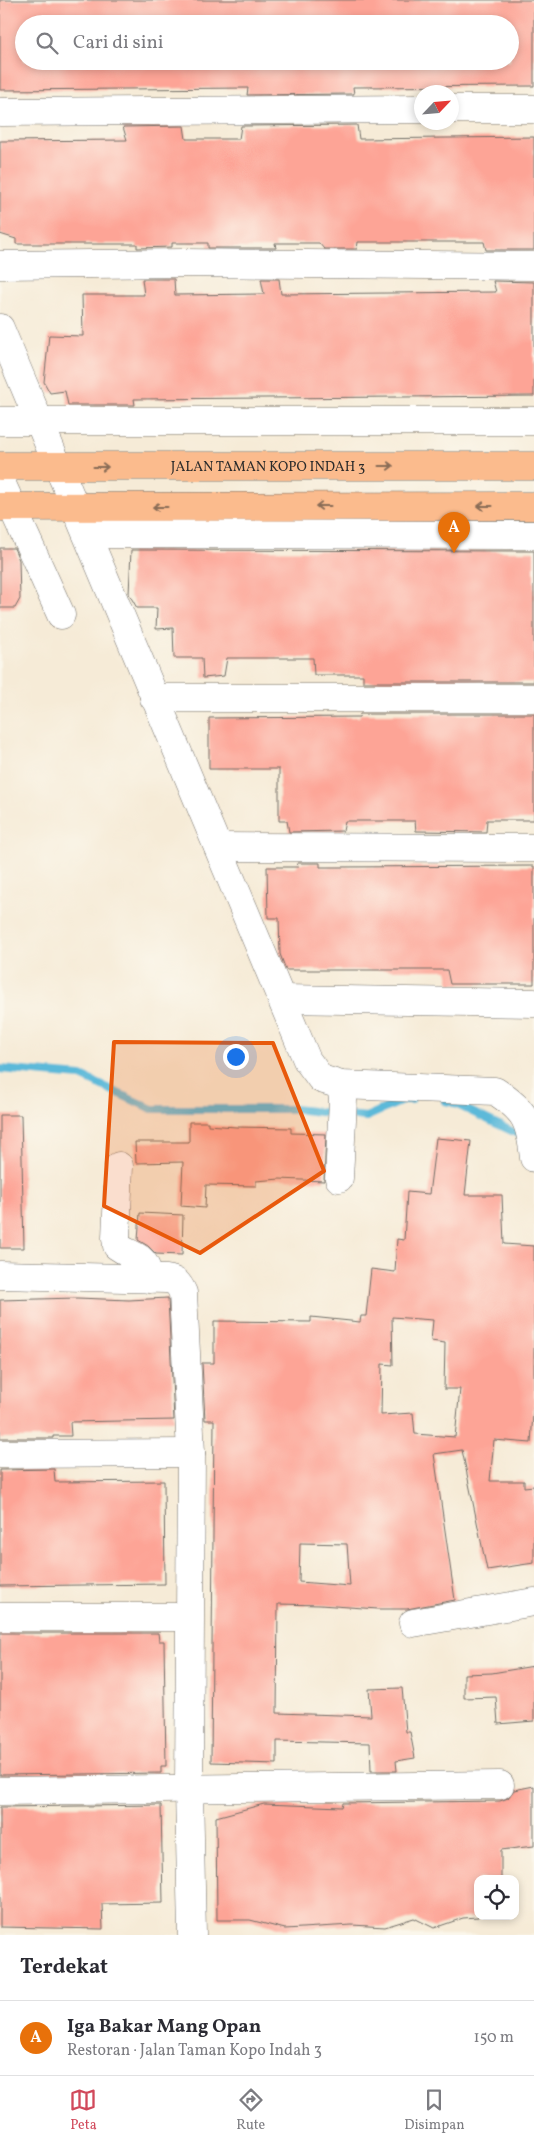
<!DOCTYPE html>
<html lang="id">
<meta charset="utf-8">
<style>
body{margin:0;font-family:Vollkorn,serif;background:#f7f7f7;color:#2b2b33}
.controls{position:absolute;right:15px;bottom:15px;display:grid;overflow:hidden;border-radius:10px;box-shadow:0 2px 8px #0003}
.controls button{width:45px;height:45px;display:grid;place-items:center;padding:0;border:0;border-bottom:1px solid #e1e1e2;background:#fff;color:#2b2b33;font:25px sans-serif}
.compass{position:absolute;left:414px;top:85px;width:45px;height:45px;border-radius:50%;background:#fff;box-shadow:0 2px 8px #0003;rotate:64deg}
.you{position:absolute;left:235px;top:1056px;width:18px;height:18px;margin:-12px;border:4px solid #fff;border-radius:50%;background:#1a73e8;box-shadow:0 0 0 8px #1a73e833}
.badge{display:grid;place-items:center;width:32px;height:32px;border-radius:50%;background:#d1495b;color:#fff;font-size:16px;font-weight:700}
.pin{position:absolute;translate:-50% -41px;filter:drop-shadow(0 1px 2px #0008)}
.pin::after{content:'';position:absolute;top:26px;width:18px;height:15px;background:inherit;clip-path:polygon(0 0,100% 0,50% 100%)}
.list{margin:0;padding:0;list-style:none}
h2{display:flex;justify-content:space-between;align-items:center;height:65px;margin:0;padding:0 20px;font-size:21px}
h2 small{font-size:16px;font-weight:400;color:#7c7c81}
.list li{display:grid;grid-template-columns:32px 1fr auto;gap:15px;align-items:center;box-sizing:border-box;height:75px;padding:0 20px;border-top:1px solid #e1e1e2}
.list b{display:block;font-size:19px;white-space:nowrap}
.list p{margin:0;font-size:16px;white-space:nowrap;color:#7c7c81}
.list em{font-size:16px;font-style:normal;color:#7c7c81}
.icon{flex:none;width:28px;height:28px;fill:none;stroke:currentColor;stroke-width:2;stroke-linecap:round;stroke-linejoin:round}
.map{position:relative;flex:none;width:534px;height:1935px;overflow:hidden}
.search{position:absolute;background:#fff;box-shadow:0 2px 8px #0003;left:15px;right:15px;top:15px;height:55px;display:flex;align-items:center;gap:12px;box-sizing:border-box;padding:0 18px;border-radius:28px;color:#7c7c81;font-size:19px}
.sheet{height:140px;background:#fff}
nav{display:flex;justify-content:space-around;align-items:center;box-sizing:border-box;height:70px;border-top:1px solid #e1e1e2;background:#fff;font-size:14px;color:#7c7c81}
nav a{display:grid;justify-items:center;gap:2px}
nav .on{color:#d1495b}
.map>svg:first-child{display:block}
</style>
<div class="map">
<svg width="534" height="1935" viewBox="0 0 534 1935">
<rect width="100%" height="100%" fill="#fbf7ec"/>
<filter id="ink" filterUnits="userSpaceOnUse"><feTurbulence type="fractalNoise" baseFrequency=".02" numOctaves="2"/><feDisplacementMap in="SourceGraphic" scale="10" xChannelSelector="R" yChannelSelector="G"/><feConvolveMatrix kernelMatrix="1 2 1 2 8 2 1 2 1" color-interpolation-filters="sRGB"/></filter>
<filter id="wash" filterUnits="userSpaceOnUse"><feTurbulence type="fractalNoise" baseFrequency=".0096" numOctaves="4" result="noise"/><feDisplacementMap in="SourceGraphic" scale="20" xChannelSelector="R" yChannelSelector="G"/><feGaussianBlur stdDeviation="1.12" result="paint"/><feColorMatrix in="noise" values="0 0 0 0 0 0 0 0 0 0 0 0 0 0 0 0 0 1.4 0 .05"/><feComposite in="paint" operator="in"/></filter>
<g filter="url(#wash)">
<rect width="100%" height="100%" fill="#f6ebd7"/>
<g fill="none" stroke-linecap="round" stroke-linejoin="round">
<!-- stream -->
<g stroke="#5bb9d9" stroke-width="8">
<path d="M0,1069L81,1076L152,1109H294L366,1117L404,1100H411"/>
<path d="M445,1101L451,1102L522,1136L525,1135"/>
</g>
</g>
<g id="blocks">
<!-- building -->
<g fill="#fda496" fill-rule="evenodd">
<path d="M0,0H534V86L353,87L354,94L247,95L248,88L0,90ZM24,24H510V61H24Z"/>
<path d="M357,125L359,139L534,137V250H486L484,242H358L357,249H324L319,243H275L276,248H208V243H172V247L137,248V244H16V239L0,234V141L127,140L123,127L184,126L186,139H239L241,126Z"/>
<path d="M142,279H174L175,295L264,294L261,279H279L281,294L496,292L493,281L534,282V396L134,399L135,405H68L65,391L50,393L44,382L49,335L83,336L82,295H144Z"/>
<path d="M0,548H14L19,560L20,599L15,608H0Z"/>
<path d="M131,550L534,551V682H363V675H314L313,658H227L224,676L203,678L202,658H174L173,628L156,629L157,608H137L129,594Z"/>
<path d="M360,714H534V820H487L486,832L416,831L415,821H345L343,831L289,832L287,821H279V769H209V718L359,717Z"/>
<path d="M297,863H320V867H336L534,866V984H450L447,970H286L280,954L279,918H268L267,867H298Z"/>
<path d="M0,1115H21L24,1248H0Z"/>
<path d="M189,1122H208V1125L236,1127L291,1128V1133L326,1134L324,1181L280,1179L256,1181V1186L206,1185L205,1208L181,1206L183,1162L136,1163L135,1142H189Z"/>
<path d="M436,1138L471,1141L465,1195H502L504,1244L534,1246V1398L531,1443L494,1440L490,1481H524V1487L534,1486V1563L487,1570L462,1450L434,1454L455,1600L407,1609H378L320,1605L278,1604L277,1713L371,1716L369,1689L402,1688L406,1732H410L415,1758L396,1761L397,1771H371L370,1743L277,1741V1764L211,1762L214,1420H205L202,1363H214V1321L311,1322V1317L360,1322L361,1316H366L371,1269L395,1272L397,1239L404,1240L407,1192L429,1194ZM392,1317L433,1320L431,1341L445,1343L444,1389H460L455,1437L415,1434L413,1413L381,1415L382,1364L393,1365ZM300,1543L347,1544L350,1586L299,1582Z"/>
<path d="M140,1213L183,1215L182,1255L156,1254L148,1246L138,1240Z"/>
<path d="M77,1298L129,1300L168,1298L174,1420L70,1422L71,1436H53V1438H0V1300Z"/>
<path d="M54,1469L55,1482L164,1481L165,1584L0,1586V1470Z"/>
<path d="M0,1633H158L159,1641H164L166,1766H161V1773L0,1775Z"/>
<path d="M534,1666V1721L498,1724L496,1697L464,1698V1674L492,1673Z"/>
<path d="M534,1786V1846L501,1850V1879H478V1917L463,1918L434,1928L414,1918L385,1927L352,1925L285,1929L250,1920H217L216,1817L264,1804L342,1807L343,1803L500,1801L508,1798L514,1790Z"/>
<path d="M161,1805L163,1903L102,1904L103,1929L0,1927V1807Z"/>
</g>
</g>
</g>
<g filter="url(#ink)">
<use href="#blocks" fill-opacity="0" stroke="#726e67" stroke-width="1"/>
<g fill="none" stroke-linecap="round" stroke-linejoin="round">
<!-- minor casing -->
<g stroke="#726e67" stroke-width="29">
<g id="minor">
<path d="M452,109H534"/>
<path d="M0,112L422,109"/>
<path d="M0,265L183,263L534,266"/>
<path d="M0,328L307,1060L321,1079L341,1085L495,1091C526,1111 530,1121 534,1158"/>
<path d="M0,421H534"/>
<path d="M0,480L61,615"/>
<path d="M87,534L534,535"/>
<path d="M154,698H534"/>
<path d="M218,847L534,848"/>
<path d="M282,999L534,1003"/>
<path d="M119,1166L116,1238L117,1246C135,1259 145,1253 149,1279"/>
<path d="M339,1178L343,1100L341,1085"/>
<path d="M0,1275L166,1279C176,1280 179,1284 183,1293L191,1453L189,1789L192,1935"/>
<path d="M0,1454L191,1453"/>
<path d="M0,1617H189"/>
<path d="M413,1623L534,1602"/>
<path d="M0,1791L500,1785"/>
</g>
</g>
<!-- major casing -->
<g stroke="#726e67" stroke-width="29">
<g id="major">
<path id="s1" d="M0,466H534"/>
<path d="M0,507L534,506"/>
</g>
</g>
<!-- minor -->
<use href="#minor" stroke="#fff" stroke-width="28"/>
<!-- major -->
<use href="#major" stroke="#fbbb8d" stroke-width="28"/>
</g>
<!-- one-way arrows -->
<defs><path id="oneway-shaft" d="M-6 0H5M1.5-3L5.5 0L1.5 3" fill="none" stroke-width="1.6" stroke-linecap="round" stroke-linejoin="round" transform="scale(1.25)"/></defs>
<g stroke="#896c57">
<use href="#oneway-shaft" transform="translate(386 466)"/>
<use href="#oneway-shaft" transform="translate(101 467)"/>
<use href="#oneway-shaft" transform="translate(323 506) rotate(180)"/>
<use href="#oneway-shaft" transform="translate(485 506) rotate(180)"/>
<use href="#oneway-shaft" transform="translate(160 507) rotate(180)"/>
</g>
</g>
<!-- marked area -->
<path fill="#e8590c" fill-opacity="0.2" stroke="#e8590c" stroke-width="4" stroke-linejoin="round" d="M114,1042L273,1043L324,1171L200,1253L104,1206Z"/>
<g text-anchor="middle" stroke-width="5" stroke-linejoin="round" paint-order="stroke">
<!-- street labels -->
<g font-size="14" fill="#2b2b2b" stroke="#fbf7ec">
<text dy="5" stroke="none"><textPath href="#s1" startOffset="268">JALAN TAMAN KOPO INDAH 3</textPath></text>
</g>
</g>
</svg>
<div class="controls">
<button><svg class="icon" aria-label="locate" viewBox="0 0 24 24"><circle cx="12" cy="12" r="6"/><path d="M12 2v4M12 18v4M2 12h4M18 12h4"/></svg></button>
</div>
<svg class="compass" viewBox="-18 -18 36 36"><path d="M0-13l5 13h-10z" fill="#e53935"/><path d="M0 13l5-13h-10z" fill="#7c7c81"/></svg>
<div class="you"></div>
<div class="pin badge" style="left:454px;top:553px;background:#e8710a">A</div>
<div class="search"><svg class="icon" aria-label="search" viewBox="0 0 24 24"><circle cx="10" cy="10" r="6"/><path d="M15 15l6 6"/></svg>Cari di sini</div>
</div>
<section class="sheet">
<h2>Terdekat<small></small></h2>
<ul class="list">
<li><span class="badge" style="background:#e8710a">A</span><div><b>Iga Bakar Mang Opan</b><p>Restoran · Jalan Taman Kopo Indah 3</p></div><em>150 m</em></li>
</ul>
</section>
<nav>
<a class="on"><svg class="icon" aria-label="map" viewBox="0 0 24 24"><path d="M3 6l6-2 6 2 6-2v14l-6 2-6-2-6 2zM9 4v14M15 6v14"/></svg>Peta</a>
<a><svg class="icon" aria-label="directions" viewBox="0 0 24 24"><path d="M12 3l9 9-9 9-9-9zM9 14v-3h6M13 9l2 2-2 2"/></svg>Rute</a>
<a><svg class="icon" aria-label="saved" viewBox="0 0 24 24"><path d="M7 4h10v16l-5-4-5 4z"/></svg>Disimpan</a>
</nav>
